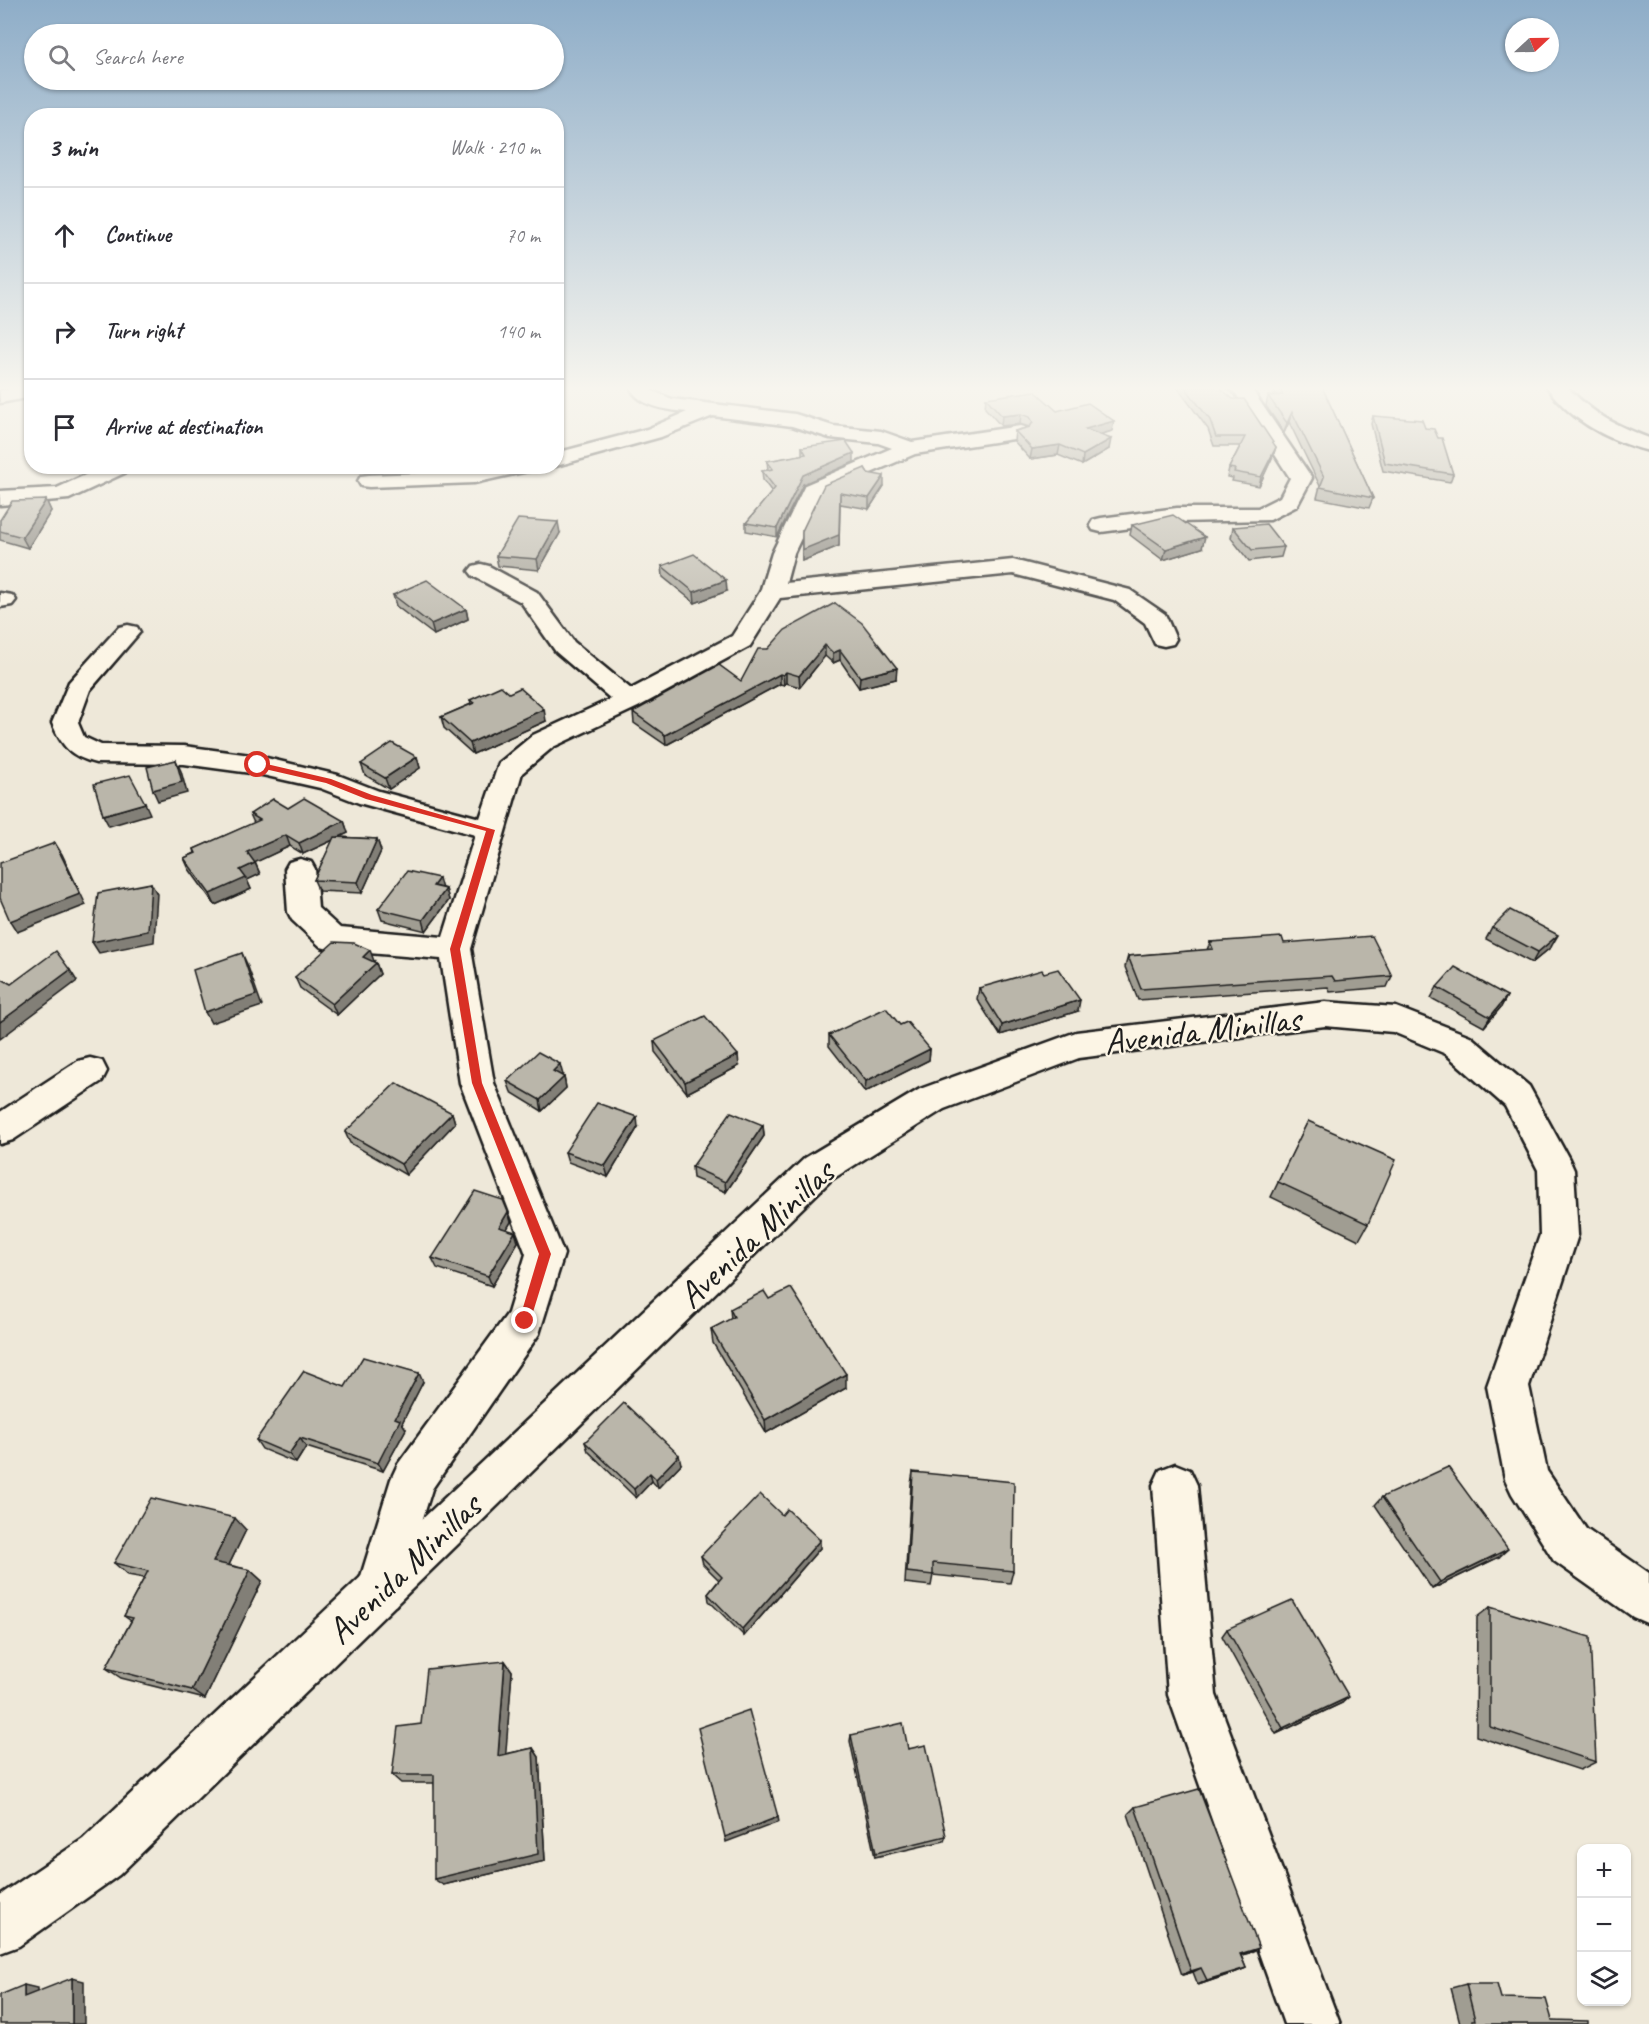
<!DOCTYPE html>
<meta charset="utf-8">
<style>
body{margin:0;font-family:Caveat,sans-serif;background:#f7f7f7;color:#2b2b33}
.controls{position:absolute;right:18px;bottom:18px;display:grid;overflow:hidden;border-radius:12px;box-shadow:0 2px 4px #0004}
.controls button{width:54px;height:54px;display:grid;place-items:center;padding:0;border:0;border-bottom:2px solid #e1e1e2;background:#fff;color:#2b2b33;font:30px sans-serif}
.compass{position:absolute;left:1505px;top:18px;width:54px;height:54px;border-radius:50%;background:#fff;box-shadow:0 2px 4px #0004;rotate:68deg}
.stop{position:absolute;width:18px;height:18px;margin:-14px;border:4px solid #d93025;border-radius:50%;background:#fff}
.stop.end{background:#d93025;border-color:#fff;box-shadow:0 2px 6px #0008}
.list{margin:0;padding:0;list-style:none}
h2{display:flex;justify-content:space-between;align-items:center;height:78px;margin:0;padding:0 24px;font-size:26px}
h2 small{font-size:20px;font-weight:400;color:#7c7c81}
.list li{display:grid;grid-template-columns:39px 1fr auto;gap:18px;align-items:center;box-sizing:border-box;height:96px;padding:0 24px;border-top:2px solid #e1e1e2}
.list b{display:block;font-size:22px;white-space:nowrap}
.list em{font-size:20px;font-style:normal;color:#7c7c81}
.icon{flex:none;width:33px;height:33px;fill:none;stroke:currentColor;stroke-width:2;stroke-linecap:round;stroke-linejoin:round}
.map{position:relative;flex:none;width:1649px;height:2024px;overflow:hidden}
.search{position:absolute;background:#fff;box-shadow:0 2px 4px #0004;left:24px;top:24px;width:540px;height:66px;display:flex;align-items:center;gap:15px;box-sizing:border-box;padding:0 21px;border-radius:33px;color:#7c7c81;font-size:22px}
.panel{position:absolute;background:#fff;box-shadow:0 2px 4px #0004;left:24px;top:108px;width:540px;height:366px;border-radius:24px}
.map>svg:first-child{display:block}
</style>
<div class="map">
<svg width="1649" height="2024" viewBox="0 0 1649 2024">
<rect width="100%" height="100%" fill="#eee8d9"/>
<filter id="ink" filterUnits="userSpaceOnUse"><feTurbulence type="fractalNoise" baseFrequency=".0167" numOctaves="2"/><feDisplacementMap in="SourceGraphic" scale="12" xChannelSelector="R" yChannelSelector="G"/><feConvolveMatrix kernelMatrix="1 2 1 2 8 2 1 2 1" color-interpolation-filters="sRGB"/></filter>
<g filter="url(#ink)">
<g fill="none" stroke-linecap="round" stroke-linejoin="round">
<!-- street casing -->
<g stroke="#1c1c1c" stroke-width="5">
<g id="street">
<path d="M24,387H32V397L0,403V391Z"/>
<path d="M630,387H648L650,390L672,399L795,414L833,426L881,431L912,442L1020,426L1027,428L1030,432L1027,436L1020,438L915,454L822,494L794,553L786,583L1013,560L1130,590L1165,614L1176,639L1173,644L1164,646L1155,644L1145,623L1114,600L1013,574L780,598L750,646L638,707L553,747L522,773L471,949L494,1083L564,1254L539,1334L432,1489L396,1605L380,1612L364,1605L357,1589L391,1479L398,1464L508,1313L526,1254L460,1083L441,959L332,950L321,947L292,920L288,912L285,869L289,862L300,859L311,862L315,869L318,908L340,928L443,937L475,835L359,803L320,788L258,774L184,764L96,763C70,756 62,747 52,723L69,682L119,627L128,625L137,627L140,632L90,690L78,723L84,737L101,745L184,746L258,756L338,775L379,791L480,818L499,763L533,735L611,699L556,652L521,602L473,576L469,571L473,566L481,564L489,566L537,592L574,642L631,689L732,636L760,592L772,553L805,485L892,448L878,443L830,438L792,426L713,416L661,437L556,466V453L647,429L687,412C667,410 639,407 630,387Z"/>
<path d="M1228,387H1250L1312,478L1297,506L1270,520L1177,522L1101,532L1093,530L1090,525L1093,520L1101,518L1177,508H1258L1280,497L1290,478L1236,394Z"/>
<path d="M1547,387H1567C1595,415 1612,424 1649,438V451C1609,441 1571,421 1547,387Z"/>
<path d="M105,466H134L131,470L69,499L0,505V491L57,488Z"/>
<path d="M494,466H536L533,470L474,483L369,487L361,486L358,481L361,476L369,475L474,471Z"/>
<path d="M0,593L12,595L16,600L12,605L0,607Z"/>
<path d="M90,1058L102,1061L107,1071L102,1081L13,1140L0,1144V1112L78,1061Z"/>
<path d="M1175,1464L1190,1470L1197,1485L1216,1695L1340,2024H1284L1168,1695L1153,1485L1160,1470Z"/>
</g>
</g>
<!-- secondary casing -->
<g stroke="#1c1c1c" stroke-width="5">
<path id="secondary" d="M1325,1002L1396,1007L1470,1036L1529,1086L1569,1159L1574,1170L1578,1235L1529,1386L1547,1471L1586,1529L1649,1573V1624L1633,1617L1554,1561L1512,1494L1505,1479L1487,1386L1540,1235L1538,1170L1505,1106L1446,1054L1393,1032L1325,1026L1079,1058L944,1109L831,1180L119,1875L19,1946L0,1953V1895L83,1839L805,1158L920,1089L1076,1032Z"/>
</g>
<!-- street -->
<use href="#street" fill="#fcf5e5" fill-rule="evenodd"/>
<!-- secondary -->
<use href="#secondary" fill="#fcf5e5" fill-rule="evenodd"/>
</g>
<!-- wall -->
<g fill="#a09d92" stroke="#1c1c1c" stroke-width="1.5">
<path d="M1177,387H1219L1276,447L1273,456L1259,486L1232,481L1233,478L1227,477L1229,468L1240,446H1214L1208,429Z"/>
<path d="M1273,387H1322L1373,498L1369,508L1317,498L1320,486L1289,422L1284,433L1266,406L1268,396H1276Z"/>
<path d="M986,398L1057,411L1112,431L1100,435L1109,449L1082,465L1058,455L1030,459L1014,441L1015,431L1029,427L1020,424L1001,426L985,408Z"/>
<path d="M1373,416L1425,428L1438,438L1453,474L1450,482L1383,471L1371,424Z"/>
<path d="M802,447L854,462L803,484L777,537L746,531V523L772,492L763,480L762,471L768,470L767,461L802,455Z"/>
<path d="M865,468L868,473L884,486L869,509L840,504L839,546L802,561V531Z"/>
<path d="M46,500L51,511L28,548L0,540V520Z"/>
<path d="M1132,525L1202,548L1163,560L1130,535Z"/>
<path d="M1233,527L1284,547L1281,557L1249,561L1231,538Z"/>
<path d="M560,533L539,570L498,566L496,556Z"/>
<path d="M662,566L727,591L695,603L663,577Z"/>
<path d="M393,595L466,609L468,619L434,635L396,606Z"/>
<path d="M835,603L896,679L859,688L840,660L833,663L825,656L800,687L786,683L784,685L780,684L666,745L634,723L633,712L741,681L768,649Z"/>
<path d="M509,693L546,721L473,754L444,728L441,717L471,704L470,700Z"/>
<path d="M417,757L420,768L389,789L365,775L361,764Z"/>
<path d="M288,808L344,821L348,833L338,837L377,839L381,851L362,893L319,891L314,880L333,840L303,854L290,846L255,862L260,874L247,880L251,889L215,905L189,869L184,858L195,853L194,849L254,823L250,814Z"/>
<path d="M442,888L446,889L449,900L426,931L382,920L378,909Z"/>
<path d="M1492,928L1551,947L1532,963L1486,939Z"/>
<path d="M1210,942L1284,943L1392,976L1387,987L1330,992L1328,987L1138,1000L1125,967L1128,956L1207,950Z"/>
<path d="M374,961L373,962L376,963L380,974L337,1015L300,988L295,977Z"/>
<path d="M1437,987L1507,996L1501,1007L1484,1027L1431,998Z"/>
<path d="M979,988L1078,1011L1000,1035L977,999Z"/>
<path d="M829,1035L930,1049L929,1060L865,1092L829,1046Z"/>
<path d="M654,1041L739,1066L687,1093L655,1052Z"/>
<path d="M563,1075L562,1076L564,1077L566,1088L542,1111L511,1092L507,1081Z"/>
<path d="M452,1113L455,1123L406,1175L350,1143L345,1132Z"/>
<path d="M1308,1121L1368,1224L1359,1240L1271,1197Z"/>
<path d="M763,1125L764,1136L726,1192L693,1178L692,1167Z"/>
<path d="M638,1127L608,1177L568,1162L565,1152Z"/>
<path d="M511,1222L507,1229L518,1242L492,1286L437,1268L432,1258Z"/>
<path d="M730,1309L846,1388L766,1433L713,1343L711,1329L731,1319Z"/>
<path d="M423,1382L402,1423L406,1429L383,1471L306,1447L296,1463L262,1449L256,1440L345,1387Z"/>
<path d="M585,1442L681,1464L658,1488L652,1481L636,1498L588,1451Z"/>
<path d="M913,1472L1013,1571L1010,1583L933,1575L931,1586L905,1583L911,1484Z"/>
<path d="M1382,1497L1499,1557L1432,1589L1375,1505Z"/>
<path d="M782,1515L820,1548L744,1636L709,1601L708,1594L719,1580L703,1564L701,1556Z"/>
<path d="M246,1530L229,1565L250,1570L262,1581L205,1699L121,1678L106,1668L131,1621L124,1616L144,1578L128,1575L114,1563Z"/>
<path d="M1490,1607L1596,1762L1580,1770L1476,1736L1477,1617Z"/>
<path d="M1227,1629L1342,1703L1276,1734L1222,1636Z"/>
<path d="M505,1661L512,1671L505,1754L533,1748L539,1757L545,1861L443,1885L434,1783H401L392,1775L421,1724Z"/>
<path d="M851,1735L908,1749L946,1836L944,1841L875,1857L850,1741Z"/>
<path d="M1135,1807L1249,1953L1241,1955L1246,1968L1236,1972L1198,1985L1193,1972L1182,1975L1128,1814Z"/>
<path d="M1466,1984L1552,2020L1588,2024H1457L1460,2023L1451,1988Z"/>
</g>
<!-- shaded-wall -->
<g fill="#827f77" stroke="#1c1c1c" stroke-width="1.5">
<path d="M1292,412L1289,422L1284,433L1287,423Z"/>
<path d="M1021,414L1020,424L1001,426L1002,416Z"/>
<path d="M1114,421L1112,431L1084,439L1085,429Z"/>
<path d="M1111,439L1109,449L1082,465L1083,455Z"/>
<path d="M1060,445L1058,455L1030,459L1032,449Z"/>
<path d="M1276,447L1273,456L1259,486L1261,477Z"/>
<path d="M854,453V462L803,484L777,537V528L803,475Z"/>
<path d="M884,476V486L869,509V498Z"/>
<path d="M840,493L839,546L802,561V550Z"/>
<path d="M46,500L51,511L28,548L22,537Z"/>
<path d="M558,522L560,533L539,570L537,559Z"/>
<path d="M1205,537L1202,548L1163,560L1166,549Z"/>
<path d="M726,580L727,591L695,603L694,592Z"/>
<path d="M466,609L468,619L434,635L431,624Z"/>
<path d="M825,645V656L800,687L799,676Z"/>
<path d="M840,650V660L833,663V653Z"/>
<path d="M897,668L896,679L859,688L860,677Z"/>
<path d="M786,672V683L784,685L783,675Z"/>
<path d="M780,674V684L666,745L665,735Z"/>
<path d="M544,709L546,721L473,754L470,743Z"/>
<path d="M417,757L420,768L389,789L385,778Z"/>
<path d="M176,760L181,771L187,793L158,801L153,790Z"/>
<path d="M145,803L150,814L109,826L103,815Z"/>
<path d="M344,821L348,833L303,854L299,843Z"/>
<path d="M286,835L290,846L252,864L247,852Z"/>
<path d="M377,839L381,851L362,893L358,882Z"/>
<path d="M55,843L62,854L86,905L17,932L10,921Z"/>
<path d="M255,863L260,874L247,880L251,889L215,905L210,894L240,870Z"/>
<path d="M439,878L442,889L433,886Z"/>
<path d="M151,883L157,894L154,942L99,953L92,942Z"/>
<path d="M446,889L449,900L426,931L423,920Z"/>
<path d="M1558,935L1551,947L1532,963L1538,952Z"/>
<path d="M370,950L374,961L367,968L363,957Z"/>
<path d="M242,953L247,964L262,1006L211,1023L205,1012Z"/>
<path d="M376,963L380,974L337,1015L332,1004Z"/>
<path d="M70,970L77,981L0,1039V1022Z"/>
<path d="M1507,996L1501,1007L1484,1027L1490,1017Z"/>
<path d="M1080,1000L1078,1011L1000,1035L1002,1025Z"/>
<path d="M930,1049L929,1060L865,1092L866,1081Z"/>
<path d="M738,1055L739,1066L687,1093L685,1082Z"/>
<path d="M560,1064L563,1075L556,1082L553,1071Z"/>
<path d="M564,1077L566,1088L542,1111L540,1100Z"/>
<path d="M452,1113L455,1123L406,1175L401,1164Z"/>
<path d="M637,1117L638,1127L608,1177L605,1166Z"/>
<path d="M763,1125L764,1136L726,1192L725,1182Z"/>
<path d="M508,1212L511,1222L502,1237L499,1227Z"/>
<path d="M515,1232L518,1242L492,1286L488,1276Z"/>
<path d="M419,1373L423,1382L402,1423L406,1429L383,1471L378,1463L395,1418Z"/>
<path d="M846,1374V1388L766,1433L765,1420Z"/>
<path d="M300,1438L306,1447L296,1463L289,1454Z"/>
<path d="M679,1455L681,1464L658,1488L656,1479Z"/>
<path d="M650,1473L652,1481L636,1498L634,1489Z"/>
<path d="M235,1518L246,1530L225,1573L213,1562Z"/>
<path d="M820,1540V1548L744,1636L742,1629Z"/>
<path d="M1508,1549L1499,1557L1432,1589L1440,1582Z"/>
<path d="M250,1570L262,1581L205,1699L192,1690Z"/>
<path d="M505,1661L512,1671L505,1764L498,1756Z"/>
<path d="M1349,1697L1342,1703L1276,1734L1283,1728Z"/>
<path d="M533,1748L539,1757L545,1861L443,1885L434,1879Z"/>
<path d="M778,1817L779,1822L726,1842L725,1837Z"/>
<path d="M1259,1948L1249,1953L1231,1958L1240,1954Z"/>
<path d="M1201,1968L1193,1972L1182,1975L1191,1971Z"/>
<path d="M1246,1968L1236,1972L1198,1985L1207,1980Z"/>
<path d="M72,1978L84,1981V2024H72Z"/>
<path d="M24,1985L37,1988V1999L24,1997Z"/>
</g>
<!-- building -->
<g fill="#bab6aa" stroke="#1c1c1c" stroke-width="1.5">
<path d="M1185,387H1219L1233,399H1244L1276,447L1261,477L1234,472L1235,469L1229,468L1245,437H1216L1210,420Z"/>
<path d="M1279,387H1322L1373,498L1320,487L1324,477L1292,412L1287,423L1268,396L1283,395Z"/>
<path d="M1035,391L1057,411L1088,403L1114,421L1085,429L1111,439L1083,455L1060,445L1032,449L1015,431L1030,427L1033,422L1030,417L1021,414L1002,416L986,398Z"/>
<path d="M1373,416L1422,420L1425,428L1434,429L1438,438H1442L1453,474L1385,463Z"/>
<path d="M846,441L854,453L803,475L777,528L746,523L775,488L762,471L773,469L767,461L806,454L802,447Z"/>
<path d="M865,468L868,473L884,476L869,498L840,493L839,535L802,550V531L824,485Z"/>
<path d="M46,500L22,537L0,531V520L12,501Z"/>
<path d="M1173,515L1205,537L1166,549L1132,525Z"/>
<path d="M518,519L558,522L537,559L496,556Z"/>
<path d="M1266,524L1284,547L1252,550L1233,527Z"/>
<path d="M694,554L726,580L694,592L662,566Z"/>
<path d="M427,580L466,609L431,624L393,595Z"/>
<path d="M835,603L862,623L897,668L860,677L840,650L833,653L825,645L799,676L786,672L783,675L780,674L665,735L633,712L719,665L741,681L758,649H768L785,630Z"/>
<path d="M501,686L509,693L520,688L544,709L470,743L441,717L474,703L470,700Z"/>
<path d="M392,743L417,757L385,778L361,764Z"/>
<path d="M176,760L182,782L153,790L147,767Z"/>
<path d="M130,775L145,803L103,815L94,784Z"/>
<path d="M304,798L344,821L299,843L286,835L247,852L255,863L240,870L246,878L210,894L184,858L196,853L194,849L260,820L250,814L273,799L288,808Z"/>
<path d="M334,837L377,839L358,882L314,880Z"/>
<path d="M55,843L80,894L10,921L0,898V863Z"/>
<path d="M407,871L439,878L433,886L446,889L423,920L378,909Z"/>
<path d="M151,883L148,931L92,942L98,893Z"/>
<path d="M1510,910L1558,935L1538,952L1492,928Z"/>
<path d="M1372,936L1392,976L1335,981L1332,976L1141,989L1128,956L1213,949L1210,942L1282,937L1284,943Z"/>
<path d="M334,942L354,943L370,950L363,957L376,963L332,1004L295,977Z"/>
<path d="M56,951L70,970L0,1022V978L11,984Z"/>
<path d="M242,953L256,995L205,1012L193,970Z"/>
<path d="M1455,967L1507,996L1490,1017L1437,987Z"/>
<path d="M1058,969L1080,1000L1002,1025L979,988L1042,970L1044,973Z"/>
<path d="M886,1008L900,1025L907,1022L930,1049L866,1081L829,1035Z"/>
<path d="M705,1016L738,1055L685,1082L654,1041Z"/>
<path d="M538,1052L560,1064L553,1071L564,1077L540,1100L507,1081Z"/>
<path d="M396,1083L452,1113L401,1164L345,1132Z"/>
<path d="M597,1103L637,1117L605,1166L565,1152Z"/>
<path d="M731,1112L763,1125L725,1182L692,1167Z"/>
<path d="M1308,1121L1396,1160L1368,1224L1278,1182Z"/>
<path d="M475,1191L503,1200L508,1212L499,1227L515,1232L488,1276L432,1258Z"/>
<path d="M791,1288L846,1374L765,1420L711,1329L734,1317L730,1309L764,1291L769,1299Z"/>
<path d="M363,1357L419,1373L395,1418L400,1420L378,1463L300,1438L289,1454L256,1440L304,1371L345,1387Z"/>
<path d="M624,1403L679,1455L656,1479L650,1473L634,1489L585,1442Z"/>
<path d="M1448,1467L1508,1549L1440,1582L1382,1497Z"/>
<path d="M913,1472L1014,1482L1013,1571L933,1563V1575L907,1572Z"/>
<path d="M760,1494L782,1515L787,1509L820,1540L742,1629L708,1594L722,1577L701,1556Z"/>
<path d="M151,1498L235,1518L213,1562L250,1570L192,1690L106,1668L133,1618L124,1616L148,1571L114,1563Z"/>
<path d="M1292,1600L1349,1697L1283,1728L1227,1629Z"/>
<path d="M1490,1607L1590,1637L1596,1762L1490,1727Z"/>
<path d="M505,1661L498,1756L533,1748L538,1854L434,1879V1775H392L398,1727L421,1724L427,1669Z"/>
<path d="M749,1710L778,1817L725,1837L698,1728Z"/>
<path d="M903,1723L908,1749L926,1745L946,1836L876,1853L851,1735Z"/>
<path d="M1199,1789L1259,1948L1240,1954L1246,1968L1207,1980L1201,1968L1191,1971L1135,1807Z"/>
<path d="M72,1978V2024H0V1995L24,1985V1997Z"/>
<path d="M1466,1984H1497L1501,1998L1546,1999L1552,2020L1588,2021V2024H1472V2020H1475Z"/>
</g>
</g>
<!-- sky -->
<linearGradient id="sky" x2="0" y2="1"><stop stop-color="#8eadc8"/><stop offset="0.58" stop-color="#f7f5ee"/><stop offset="1" stop-color="#f7f5ee" stop-opacity="0"/></linearGradient>
<rect width="1649" height="670" fill="url(#sky)"/>
<!-- route -->
<path fill="#d93025" d="M258,762L331,779L372,795L495,830L460,949L482,1083L551,1254L529,1325L525,1326L519,1321L539,1254L472,1083L450,949L486,831L366,799L326,783L256,767L254,765Z"/>
<g text-anchor="middle" stroke-width="4.5" stroke-linejoin="round" paint-order="stroke">
<!-- near-street labels -->
<g font-size="36" fill="#1c1c1c" stroke="#fcf5e5">
<text transform="translate(1202 1029) rotate(-7)" y="13">Avenida Minillas</text>
<text transform="translate(755 1233) rotate(-43)" y="13">Avenida Minillas</text>
<text transform="translate(403 1568) rotate(-44)" y="13">Avenida Minillas</text>
</g>
</g>
</svg>
<div class="controls">
<button>+</button>
<button>−</button>
<button><svg class="icon" aria-label="layers" viewBox="0 0 24 24"><path d="M12 4l9 5-9 5-9-5zM3 14l9 5 9-5"/></svg></button>
</div>
<svg class="compass" viewBox="-18 -18 36 36"><path d="M0-13l5 13h-10z" fill="#e53935"/><path d="M0 13l5-13h-10z" fill="#7c7c81"/></svg>
<div class="stop" style="left:258px;top:765px"></div>
<div class="stop end" style="left:525px;top:1321px"></div>
<div class="search"><svg class="icon" aria-label="search" viewBox="0 0 24 24"><circle cx="10" cy="10" r="6"/><path d="M15 15l6 6"/></svg>Search here</div>
<section class="panel">
<h2>3 min<small>Walk · 210 m</small></h2>
<ul class="list">
<li><svg class="icon" aria-label="ahead" viewBox="0 0 24 24"><path d="M12 20V5M6 11l6-6 6 6"/></svg><div><b>Continue</b></div><em>70 m</em></li>
<li><svg class="icon" aria-label="right" viewBox="0 0 24 24"><path d="M7 20v-9h11M14 6l5 5-5 5"/></svg><div><b>Turn right</b></div><em>140 m</em></li>
<li><svg class="icon" aria-label="arrive" viewBox="0 0 24 24"><path d="M6 21V4h12l-3 4 3 4H6"/></svg><div><b>Arrive at destination</b></div></li>
</ul>
</section>
</div>
